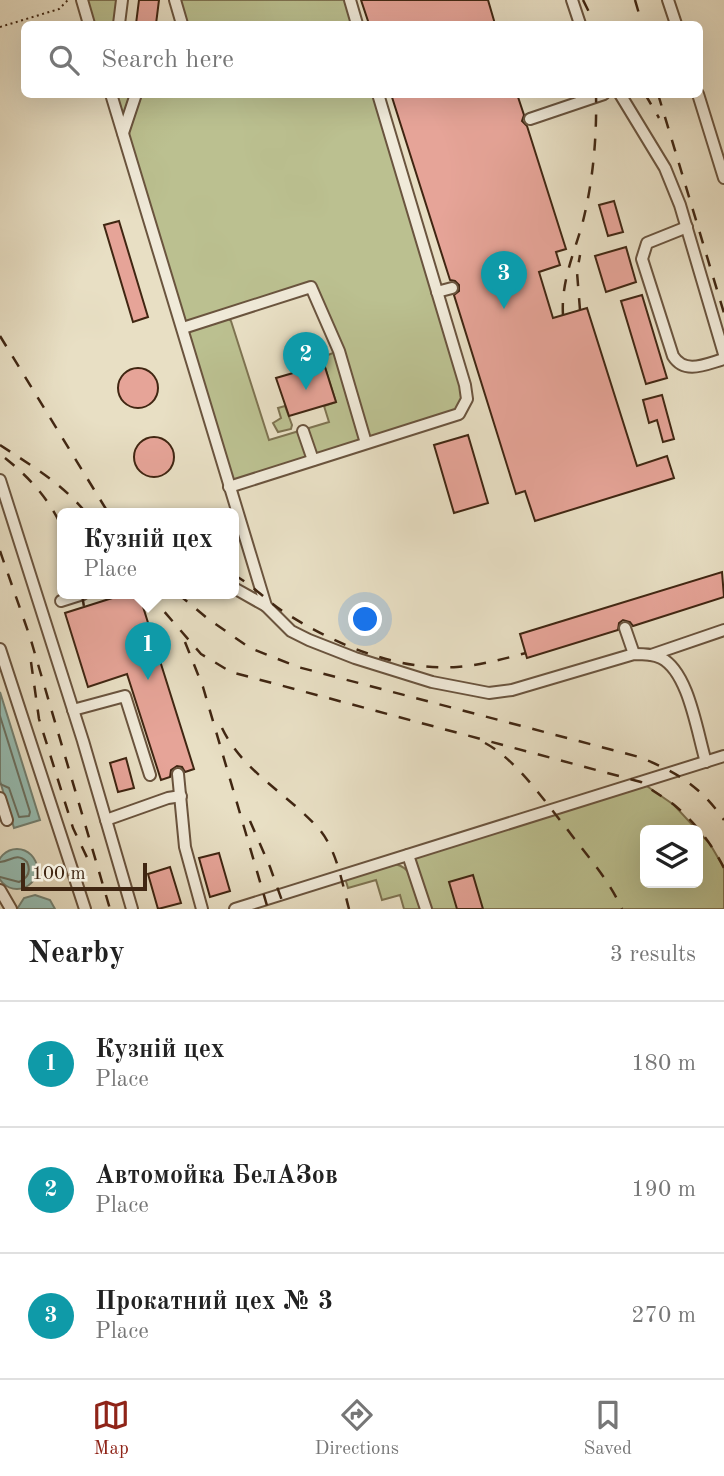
<!DOCTYPE html>
<meta charset="utf-8">
<style>
body{margin:0;font-family:"Old Standard TT",serif;background:#f6f6f6;color:#222}
.controls{position:absolute;right:21px;bottom:21px;display:grid;overflow:hidden;border-radius:10px;box-shadow:0 7px 28px #0002}
.controls button{width:63px;height:63px;display:grid;place-items:center;padding:0;border:0;border-bottom:2px solid #e0e0e0;background:#fff;color:#222;font:35px sans-serif}
.scale{position:absolute;left:21px;bottom:18px;width:126px;box-sizing:border-box;padding-left:7px;border:4px solid #402612;border-top:0;font-size:19px;line-height:24px;white-space:nowrap;color:#402612;-webkit-text-stroke:5px #f0ead9;paint-order:stroke}
.you{position:absolute;left:366px;top:620px;width:24px;height:24px;margin:-18px;border:5px solid #fff;border-radius:50%;background:#1a73e8;box-shadow:0 0 0 10px #1a73e833}
.badge{display:grid;place-items:center;width:46px;height:46px;border-radius:50%;background:#8f2418;color:#fff;font-size:23px;font-weight:700}
.pin{position:absolute;translate:-50% -58px;filter:drop-shadow(0 2px 4px #0008)}
.pin::after{content:'';position:absolute;top:37px;width:24px;height:21px;background:inherit;clip-path:polygon(0 0,100% 0,50% 100%)}
.popup{position:absolute;left:57px;top:508px;width:182px;height:91px;box-sizing:border-box;display:grid;place-content:center;border-radius:10px;background:#fff;filter:drop-shadow(0 2px 5px #0005);font-size:23px;white-space:nowrap;color:#767676}
.popup b{font-size:26px;color:#222}
.popup::after{content:'';position:absolute;left:50%;top:100%;margin-left:-14px;border:14px solid transparent;border-top-color:#fff}
.list{margin:0;padding:0;list-style:none}
h2{display:flex;justify-content:space-between;align-items:center;height:91px;margin:0;padding:0 28px;font-size:30px}
h2 small{font-size:23px;font-weight:400;color:#767676}
.list li{display:grid;grid-template-columns:46px 1fr auto;gap:21px;align-items:center;box-sizing:border-box;height:126px;padding:0 28px;border-top:2px solid #e0e0e0}
.list b{display:block;font-size:26px;white-space:nowrap}
.list p{margin:0;font-size:23px;white-space:nowrap;color:#767676}
.list em{font-size:23px;font-style:normal;color:#767676}
.icon{flex:none;width:38px;height:38px;fill:none;stroke:currentColor;stroke-width:2;stroke-linecap:round;stroke-linejoin:round}
.map{position:relative;flex:none;width:724px;height:909px;overflow:hidden}
.search{position:absolute;background:#fff;box-shadow:0 7px 28px #0002;left:21px;right:21px;top:21px;height:77px;display:flex;align-items:center;gap:18px;box-sizing:border-box;padding:0 24px;border-radius:10px;color:#767676;font-size:26px}
.sheet{height:469px;background:#fff}
nav{display:flex;justify-content:space-around;align-items:center;box-sizing:border-box;height:98px;border-top:2px solid #e0e0e0;background:#fff;font-size:19px;color:#767676}
nav a{display:grid;justify-items:center;gap:4px}
nav .on{color:#8f2418}
.map>svg:first-child{display:block}
</style>
<div class="map">
<svg width="724" height="909" viewBox="0 0 724 909">
<rect width="100%" height="100%" fill="#e8dfc4"/>
<filter id="stains"><feTurbulence type="fractalNoise" baseFrequency=".00286" numOctaves="4"/><feColorMatrix values="0 0 0 0 .2 0 0 0 0 .09 0 0 0 0 .02 0 0 0 .5 -.17"/></filter>
<radialGradient id="worn" r=".72"><stop offset=".6" stop-color="#630" stop-opacity="0"/><stop offset="1" stop-color="#630" stop-opacity=".3"/></radialGradient>
<!-- green -->
<g fill="#bbc090" stroke="#7e7351" stroke-width="2" fill-rule="evenodd">
<path d="M82,0H122L119,24H89Z"/>
<path d="M175,0H348L355,24H182Z"/>
<path d="M111,95H377L465,385L459,414L229,487ZM311,287L338,351L323,357L321,365L324,364L336,402L324,406L329,422L269,440L231,321L225,316Z"/>
<path d="M285,406L292,425L291,429L278,432L273,423L281,418L278,408Z"/>
<path d="M641,782L674,805L710,844L724,868V909H426L408,855ZM645,830H698V883H645Z"/>
<path d="M395,864C416,869 416,890 422,909H404L400,895L382,900L376,880L348,888L345,878Z"/>
</g>
<!-- water -->
<g fill="#97bdb2" stroke="#748172" stroke-width="2">
<path d="M0,692L40,820L14,828L0,781Z"/>
<circle cx="17" cy="869" r="20"/>
<path d="M35,895L50,900L55,909H17L24,898Z"/>
</g>
<g fill="none" stroke-linecap="round" stroke-linejoin="round">
<!-- shore -->
<g stroke="#6c7262" stroke-width="2">
<path d="M0,716L30,812L29,816L19,817L9,788L0,784"/>
<path d="M0,862C12,861 16,852 27,862C31,871 28,878 19,882L0,877"/>
</g>
</g>
<!-- building -->
<g fill="#e6a498" stroke="#402612" stroke-width="2">
<path d="M139,0H159L156,24H136Z"/>
<path d="M361,0H488L495,24H369Z"/>
<path d="M391,94H517L524,115L522,121L527,126L566,249L556,252L560,265L539,272L553,318L587,308L637,466L667,456L674,478L535,521L525,491L516,494L454,295L459,291V285L455,281L450,280Z"/>
<path d="M614,201L623,232L608,236L599,205Z"/>
<path d="M119,221L148,317L133,322L104,225Z"/>
<path d="M626,247L636,282L606,292L595,256Z"/>
<path d="M642,295L667,378L646,384L621,301Z"/>
<path d="M324,364L336,402L289,416L276,378Z"/>
<circle cx="138" cy="388" r="20"/>
<path d="M662,395L674,439L663,442L657,420L649,423L643,400Z"/>
<path d="M468,435L488,503L454,513L434,445Z"/>
<circle cx="154" cy="457" r="20"/>
<path d="M722,572L724,597L633,626L630,622L623,620L619,623L618,630L527,658L520,634Z"/>
<path d="M125,594H139L194,769L185,772L182,767L177,766L171,770L170,777L161,780L127,674L88,687L65,613Z"/>
<path d="M126,758L134,788L118,792L110,763Z"/>
<path d="M219,853L230,891L210,897L199,858Z"/>
<path d="M170,867L181,903L158,909L148,874Z"/>
<path d="M473,875L483,909H457L449,882Z"/>
</g>
<g fill="none" stroke-linecap="round" stroke-linejoin="round">
<!-- minor casing -->
<g stroke="#6a543e" stroke-width="14">
<g id="minor">
<path d="M82,0L89,24"/>
<path d="M175,0L182,24"/>
<path d="M350,0L357,24"/>
<path d="M572,0L580,24"/>
<path d="M668,0L676,24"/>
<path d="M119,24L122,0"/>
<path d="M111,94L266,606L291,631L309,640L355,658L432,682L489,693L512,690L634,654C643,654 653,654 661,658C689,672 697,733 706,762"/>
<path d="M620,94L665,168L680,205L724,354"/>
<path d="M698,94L724,178"/>
<path d="M530,119L604,94"/>
<path d="M123,133L136,94"/>
<path d="M687,227L647,243L642,259L673,356C685,375 706,364 724,359"/>
<path d="M437,292L452,288"/>
<path d="M183,328L311,287L339,351L366,443"/>
<path d="M303,431L313,460"/>
<path d="M0,480L83,741L132,909"/>
<path d="M229,487L459,414L467,399L465,385L378,94"/>
<path d="M234,588L266,606"/>
<path d="M61,601L83,594"/>
<path d="M625,628L634,654"/>
<path d="M0,649L85,909"/>
<path d="M651,655L724,630"/>
<path d="M73,710L125,696L150,775"/>
<path d="M178,774L185,847L202,909"/>
<path d="M0,798L7,820"/>
<path d="M106,820L168,798L181,796"/>
<path d="M408,855L426,909"/>
<path d="M0,890L11,909"/>
<path d="M235,909L724,756"/>
</g>
</g>
<!-- path -->
<path stroke="#402612" stroke-width="2" stroke-dasharray="2 3.5" stroke-linecap="butt" d="M0,27L59,9L68,0"/>
<!-- minor -->
<use href="#minor" stroke="#f0ead9" stroke-width="10"/>
<!-- rail -->
<g stroke="#402612" stroke-width="2.5" stroke-dasharray="12 12" stroke-linecap="butt">
<path d="M583,0L595,24"/>
<path d="M635,0L642,24"/>
<path d="M645,94L659,118"/>
<path d="M658,94L724,313"/>
<path d="M580,310L577,272L580,255"/>
<path d="M563,315C561,283 573,256 582,225C593,183 597,137 596,94"/>
<path d="M0,336L109,514"/>
<path d="M0,445C32,466 63,484 87,514"/>
<path d="M5,458C30,478 48,498 62,527"/>
<path d="M0,551L30,637L110,909"/>
<path d="M234,575C251,584 265,599 281,610C331,643 396,671 457,667C481,665 503,659 526,653"/>
<path d="M82,594L84,607"/>
<path d="M149,594L201,654L231,672L641,782C651,790 662,796 673,804C694,821 712,844 724,868"/>
<path d="M178,594L207,618L250,648L298,667L639,757C677,772 700,786 724,820"/>
<path d="M185,642L203,687L268,909"/>
<path d="M31,662L39,719L73,828L92,868"/>
<path d="M222,728C243,772 287,793 319,829C337,850 342,883 349,909"/>
<path d="M485,743C517,760 545,802 567,829C587,856 608,878 622,909"/>
<path d="M250,821L270,867L285,909"/>
</g>
</g>
<rect width="100%" height="100%" filter="url(#stains)"/>
<rect width="100%" height="100%" fill="url(#worn)"/>
</svg>
<div class="controls">
<button><svg class="icon" aria-label="layers" viewBox="0 0 24 24"><path d="M12 4l9 5-9 5-9-5zM3 14l9 5 9-5"/></svg></button>
</div>
<div class="scale">100 m</div>
<div class="you"></div>
<div class="pin badge" style="left:148px;top:680px;background:#0f9aa8">1</div>
<div class="popup"><b>Кузній цех</b>Place</div>
<div class="pin badge" style="left:306px;top:390px;background:#0f9aa8">2</div>
<div class="pin badge" style="left:504px;top:309px;background:#0f9aa8">3</div>
<div class="search"><svg class="icon" aria-label="search" viewBox="0 0 24 24"><circle cx="10" cy="10" r="6"/><path d="M15 15l6 6"/></svg>Search here</div>
</div>
<section class="sheet">
<h2>Nearby<small>3 results</small></h2>
<ul class="list">
<li><span class="badge" style="background:#0f9aa8">1</span><div><b>Кузній цех</b><p>Place</p></div><em>180 m</em></li>
<li><span class="badge" style="background:#0f9aa8">2</span><div><b>Автомойка БелАЗов</b><p>Place</p></div><em>190 m</em></li>
<li><span class="badge" style="background:#0f9aa8">3</span><div><b>Прокатний цех № 3</b><p>Place</p></div><em>270 m</em></li>
</ul>
</section>
<nav>
<a class="on"><svg class="icon" aria-label="map" viewBox="0 0 24 24"><path d="M3 6l6-2 6 2 6-2v14l-6 2-6-2-6 2zM9 4v14M15 6v14"/></svg>Map</a>
<a><svg class="icon" aria-label="directions" viewBox="0 0 24 24"><path d="M12 3l9 9-9 9-9-9zM9 14v-3h6M13 9l2 2-2 2"/></svg>Directions</a>
<a><svg class="icon" aria-label="saved" viewBox="0 0 24 24"><path d="M7 4h10v16l-5-4-5 4z"/></svg>Saved</a>
</nav>
